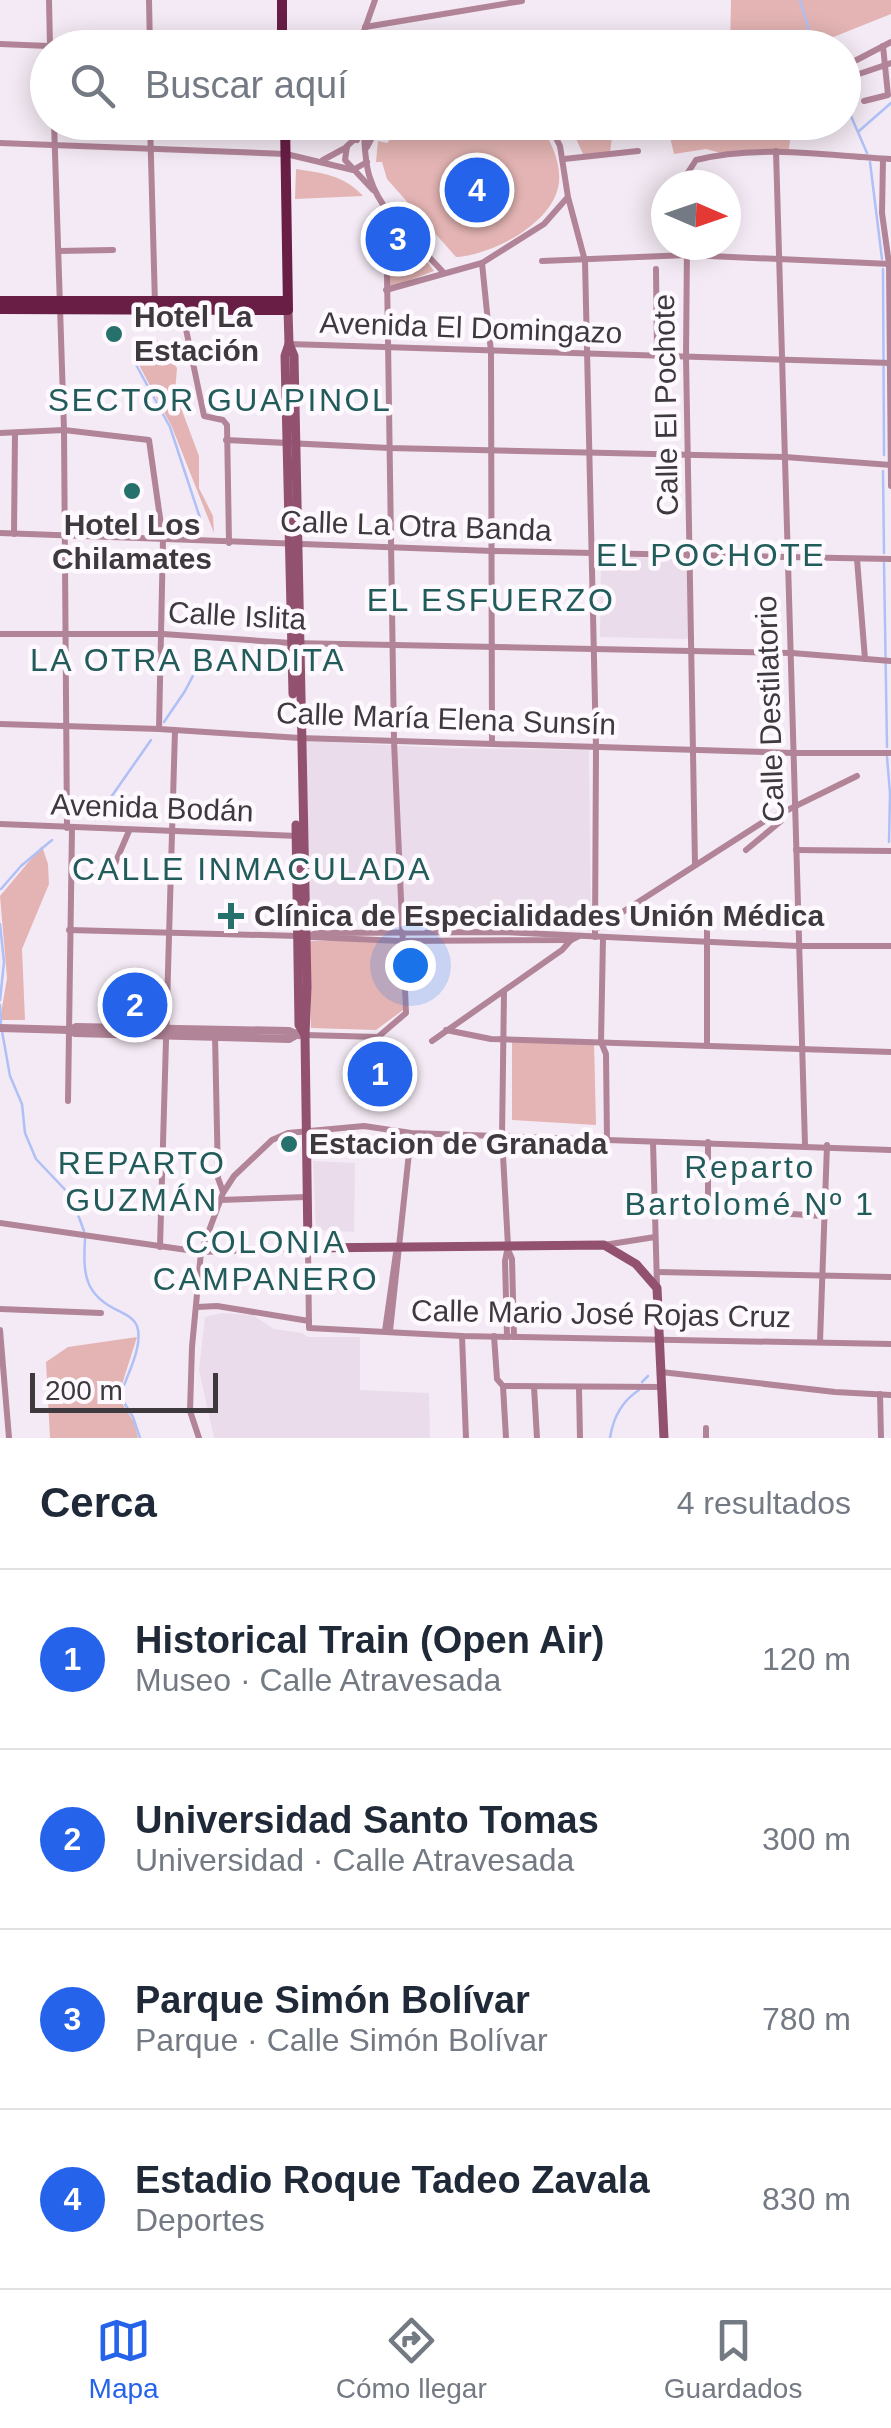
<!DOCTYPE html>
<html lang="es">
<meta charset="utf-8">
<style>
body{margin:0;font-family:Helvetica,sans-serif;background:#f2f2f3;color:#1f2937}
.compass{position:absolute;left:651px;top:170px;width:90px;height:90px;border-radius:50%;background:#fff;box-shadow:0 5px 25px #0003;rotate:92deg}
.scale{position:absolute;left:30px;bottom:25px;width:188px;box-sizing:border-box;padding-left:10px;border:5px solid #3d393d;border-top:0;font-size:28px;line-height:35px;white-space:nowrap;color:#3d393d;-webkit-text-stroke:8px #fef9fe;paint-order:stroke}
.you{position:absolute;left:410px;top:965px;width:35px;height:35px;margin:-25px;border:8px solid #fff;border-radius:50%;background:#1a73e8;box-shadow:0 0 0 15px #1a73e833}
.badge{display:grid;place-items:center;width:65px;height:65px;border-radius:50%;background:#2563eb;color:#fff;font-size:32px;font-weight:700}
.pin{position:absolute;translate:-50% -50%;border:5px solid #fff;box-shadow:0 2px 10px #0006}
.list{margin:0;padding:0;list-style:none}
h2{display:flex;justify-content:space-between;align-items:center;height:130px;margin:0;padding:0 40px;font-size:42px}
h2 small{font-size:32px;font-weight:400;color:#747a83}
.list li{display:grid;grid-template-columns:65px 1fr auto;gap:30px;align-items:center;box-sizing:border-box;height:180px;padding:0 40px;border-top:2px solid #e0e1e3}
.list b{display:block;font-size:38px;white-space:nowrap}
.list p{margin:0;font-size:32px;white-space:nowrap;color:#747a83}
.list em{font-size:32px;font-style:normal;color:#747a83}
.icon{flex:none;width:55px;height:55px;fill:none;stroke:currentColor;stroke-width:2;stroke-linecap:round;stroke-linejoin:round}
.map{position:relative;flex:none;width:891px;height:1438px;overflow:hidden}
.search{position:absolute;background:#fff;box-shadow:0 5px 25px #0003;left:30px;right:30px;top:30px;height:110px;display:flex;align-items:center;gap:25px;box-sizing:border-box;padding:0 35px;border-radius:55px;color:#747a83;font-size:38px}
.sheet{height:850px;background:#fff}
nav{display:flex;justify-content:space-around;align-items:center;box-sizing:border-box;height:140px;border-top:2px solid #e0e1e3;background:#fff;font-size:28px;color:#747a83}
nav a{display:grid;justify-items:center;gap:5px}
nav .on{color:#2563eb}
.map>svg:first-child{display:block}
</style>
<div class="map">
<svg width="891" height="1438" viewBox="0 0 891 1438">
<rect width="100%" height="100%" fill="#f4eaf5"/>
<!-- built -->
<g fill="#ebdceb">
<path d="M601,556L689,559L688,639L600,637Z"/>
<path d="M306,741L446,748L589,750L591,926L310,923Z"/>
<path d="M313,1161L355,1163L354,1232L316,1230Z"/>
<path d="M222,1313L253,1315L274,1329L302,1333L308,1337H360V1390L429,1393L430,1438H214L199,1370L205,1317Z"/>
</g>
<!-- green -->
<g fill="#e3b4b3">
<path d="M731,0H891V14L816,44V47H730Z"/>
<path d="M405,122L539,123C550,140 561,161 559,182C555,223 492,255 456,257L387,179L382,162H376L378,141L387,143Z"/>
<path d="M569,123H623L622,137H612L610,153L583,154Z"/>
<path d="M651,123H792L789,149L724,154L706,149L674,154L669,133L654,132Z"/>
<path d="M296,169C322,173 344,175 363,196L295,199Z"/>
<path d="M386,207L434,271L387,289Z"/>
<path d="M157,340L177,368L175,392L199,456V488L213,516L214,533L172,427L137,361L136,341Z"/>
<path d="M42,846L48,864L49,884L22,949L25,1020H0L7,978L0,896Z"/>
<path d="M309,941H399L403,1010L376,1030L311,1028Z"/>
<path d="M512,1042H594L596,1125L512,1120Z"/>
<path d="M137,1337L118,1397L134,1422L138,1438H50L46,1362L68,1347Z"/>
</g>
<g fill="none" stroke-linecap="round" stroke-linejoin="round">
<!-- stream -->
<g stroke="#afc0f6" stroke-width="2.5">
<path d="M800,0L814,48"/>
<path d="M844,100L867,153"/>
<path d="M859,131L891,103"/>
<path d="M870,162L882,259"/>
<path d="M883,269L884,455"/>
<path d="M133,344L134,361L170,427L201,521"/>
<path d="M883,471L884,553"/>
<path d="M884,563L887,747"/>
<path d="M164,722L185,691L208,647"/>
<path d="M887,757L890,793L889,842"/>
<path d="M95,820L151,740"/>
<path d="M1,889L21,866L52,840"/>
<path d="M0,924L4,962L0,1000"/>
<path d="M0,1005L1,1023"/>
<path d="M2,1031L10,1076L22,1104L25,1133L36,1159L71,1196L84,1231"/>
<path d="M85,1239C83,1274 84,1295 119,1311C126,1315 134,1318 137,1326C144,1346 126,1377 120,1396L133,1417L140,1438"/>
<path d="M642,1382L648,1376"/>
<path d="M610,1438C613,1418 622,1401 639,1390"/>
</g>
<!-- minor -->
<g stroke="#b28498" stroke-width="6">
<path d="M49,0L50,46"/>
<path d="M149,0L150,48"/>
<path d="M365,27L522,1"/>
<path d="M891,42L849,64L856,75L891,63"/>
<path d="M0,44L97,48"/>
<path d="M358,48L375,0"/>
<path d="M864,101L888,95L883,46"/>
<path d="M54,122L64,430L67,828"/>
<path d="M150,122L155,304"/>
<path d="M323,122L357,140"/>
<path d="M363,122C365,140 364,161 370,178C381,214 418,244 443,272"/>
<path d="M548,122L560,146L568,197L585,261L596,747L595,937"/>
<path d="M364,131L347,146L345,160L373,190"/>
<path d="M0,143L286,154L353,170L367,162"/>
<path d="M367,147L380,122"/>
<path d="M776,151L805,1145"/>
<path d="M564,159L638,151"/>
<path d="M883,159L882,213L889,264L891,486"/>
<path d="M323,160L347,147"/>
<path d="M687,185V174L696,160C759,144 827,156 891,159"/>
<path d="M687,245L686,357L695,865"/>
<path d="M59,251L113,250"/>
<path d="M542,261L687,255L891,264"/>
<path d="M482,263L491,352L492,744"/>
<path d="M656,269L657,356"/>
<path d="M386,290L482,263L544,224L567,198"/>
<path d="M182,310L204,416L223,420L227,425L229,543"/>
<path d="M289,344L891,363"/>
<path d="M0,433L64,430L149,440L163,539L159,729"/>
<path d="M226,440L389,448L785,457L891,465"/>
<path d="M0,533L493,551L891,559"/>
<path d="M14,534L15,433"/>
<path d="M857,559L865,659"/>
<path d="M0,634H163L291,643L792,653L891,661"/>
<path d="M0,724L159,729L300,738L794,753H891"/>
<path d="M0,824L298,836"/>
<path d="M746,850L781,821"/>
<path d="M796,850L891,851"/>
<path d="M110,875L129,831"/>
<path d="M707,911V1046"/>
<path d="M596,929L763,822L857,776"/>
<path d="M69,930L298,936"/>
<path d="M308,936L316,933L504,932L798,946H891"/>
<path d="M310,937L401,941L571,940L579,936"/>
<path d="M603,938L601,1042L606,1054L607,1140"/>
<path d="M504,992L502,1137L508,1246L505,1261L507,1336"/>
<path d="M446,1030L491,1039L891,1052"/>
<path d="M215,1035L218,1178L223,1192"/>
<path d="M305,1035L378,1037L406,1013L394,741L386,207"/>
<path d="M432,1041L562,950L571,940"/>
<path d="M68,1101L72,828"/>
<path d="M653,1142L657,1286"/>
<path d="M708,1142V1209L824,1216"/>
<path d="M220,1200L307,1197"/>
<path d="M0,1223L201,1252L308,1248L309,1328L462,1336L891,1344"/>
<path d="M604,1245L655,1237"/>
<path d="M160,1247L175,730"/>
<path d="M509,1252L512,1259L514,1337"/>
<path d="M657,1272L891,1277"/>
<path d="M197,1307L217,1306L309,1321"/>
<path d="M0,1309L101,1313"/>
<path d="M0,1330L9,1438"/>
<path d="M385,1331L396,1253"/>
<path d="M390,1331L411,1134"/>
<path d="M462,1336L466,1438"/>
<path d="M494,1336L497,1379L503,1386L662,1387"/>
<path d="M820,1342L827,1145"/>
<path d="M661,1372L835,1392L891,1395"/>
<path d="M503,1386L506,1438"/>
<path d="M534,1387L537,1438"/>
<path d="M579,1388L580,1438"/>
<path d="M880,1394L881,1438"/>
<path d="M706,1428V1438"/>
<path d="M199,1438L190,1411L192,1347L201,1252L223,1193L234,1176L272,1140L288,1133L364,1126L411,1133L891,1150"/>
</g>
<!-- tertiary -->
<g stroke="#b28498" stroke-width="8">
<path d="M0,1028L70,1030L75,1033L289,1039L296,1035"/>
<path d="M70,1030L76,1027L289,1031L299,1035"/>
</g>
<!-- secondary -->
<g stroke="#92516f" stroke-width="9">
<path d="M288,310L289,344L285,356L293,694"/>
<path d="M289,344L294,356L307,987L305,1035L308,1248L604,1245L636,1264L657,1288L664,1438"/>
<path d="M296,825L299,1025L305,1035"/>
</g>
<!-- trunk -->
<g stroke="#681e45" stroke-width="10">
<path d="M282,0V48"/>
<path d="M0,301H287"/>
<path d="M0,309L288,310L285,122"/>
</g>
</g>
<!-- markers -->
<g fill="#27716d" stroke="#fef9fe" stroke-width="4">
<circle cx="114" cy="334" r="10"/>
<circle cx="132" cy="491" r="10"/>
<path d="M226 901h10v10h10v10h-10v10h-10v-10h-10v-10h10z"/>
<circle cx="289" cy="1144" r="10"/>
</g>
<g text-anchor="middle" stroke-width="9" stroke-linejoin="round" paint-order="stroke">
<!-- poi labels -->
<g font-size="30" font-weight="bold" fill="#3d393d" stroke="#fef9fe" text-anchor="start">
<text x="134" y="327">Hotel La<tspan x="134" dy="34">Estación</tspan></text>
<text x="132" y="535" text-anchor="middle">Hotel Los<tspan x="132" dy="34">Chilamates</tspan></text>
<text x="254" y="926">Clínica de Especialidades Unión Médica</text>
<text x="309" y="1154">Estacion de Granada</text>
</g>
<!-- street labels -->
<g font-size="30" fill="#3d393d" stroke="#fef9fe">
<text transform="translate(471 328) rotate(2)" y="10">Avenida El Domingazo</text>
<text transform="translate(666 405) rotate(-91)" y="10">Calle El Pochote</text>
<text transform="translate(416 526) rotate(2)" y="10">Calle La Otra Banda</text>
<text transform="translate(237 616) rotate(3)" y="10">Calle Islita</text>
<text transform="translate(770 709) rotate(-92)" y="10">Calle Destilatorio</text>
<text transform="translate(446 719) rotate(2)" y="10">Calle María Elena Sunsín</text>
<text transform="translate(152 808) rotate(2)" y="10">Avenida Bodán</text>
<text transform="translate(601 1314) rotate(1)" y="10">Calle Mario José Rojas Cruz</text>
</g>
<!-- neighbourhood labels -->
<g font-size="32" letter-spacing="2.5" fill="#225c5a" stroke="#fef9fe">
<text x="220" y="411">SECTOR GUAPINOL</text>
<text x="711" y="566">EL POCHOTE</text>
<text x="491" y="611">EL ESFUERZO</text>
<text x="188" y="671">LA OTRA BANDITA</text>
<text x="252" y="880">CALLE INMACULADA</text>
<text x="142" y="1174">REPARTO<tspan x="142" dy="37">GUZMÁN</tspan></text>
<text x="750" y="1178">Reparto<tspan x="750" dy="37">Bartolomé Nº 1</tspan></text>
<text x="266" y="1253">COLONIA<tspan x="266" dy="37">CAMPANERO</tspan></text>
</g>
</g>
</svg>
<svg class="compass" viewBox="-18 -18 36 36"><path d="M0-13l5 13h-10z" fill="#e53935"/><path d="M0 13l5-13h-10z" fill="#747a83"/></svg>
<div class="scale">200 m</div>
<div class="you"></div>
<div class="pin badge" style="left:380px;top:1074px">1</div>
<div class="pin badge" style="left:135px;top:1005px">2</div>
<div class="pin badge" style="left:398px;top:239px">3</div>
<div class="pin badge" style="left:477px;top:190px">4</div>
<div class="search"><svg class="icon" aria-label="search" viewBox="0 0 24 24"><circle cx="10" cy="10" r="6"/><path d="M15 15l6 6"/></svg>Buscar aquí</div>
</div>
<section class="sheet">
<h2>Cerca<small>4 resultados</small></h2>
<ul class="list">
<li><span class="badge">1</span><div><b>Historical Train (Open Air)</b><p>Museo · Calle Atravesada</p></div><em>120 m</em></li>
<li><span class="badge">2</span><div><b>Universidad Santo Tomas</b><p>Universidad · Calle Atravesada</p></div><em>300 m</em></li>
<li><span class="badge">3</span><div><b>Parque Simón Bolívar</b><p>Parque · Calle Simón Bolívar</p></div><em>780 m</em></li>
<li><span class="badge">4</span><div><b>Estadio Roque Tadeo Zavala</b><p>Deportes</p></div><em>830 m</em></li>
</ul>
</section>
<nav>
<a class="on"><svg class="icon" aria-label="map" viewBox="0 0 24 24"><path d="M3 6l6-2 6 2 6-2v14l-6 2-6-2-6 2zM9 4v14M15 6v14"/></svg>Mapa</a>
<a><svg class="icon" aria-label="directions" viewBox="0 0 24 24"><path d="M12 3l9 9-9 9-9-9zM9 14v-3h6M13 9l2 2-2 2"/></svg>Cómo llegar</a>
<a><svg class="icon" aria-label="saved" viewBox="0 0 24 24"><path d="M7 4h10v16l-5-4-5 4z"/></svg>Guardados</a>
</nav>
